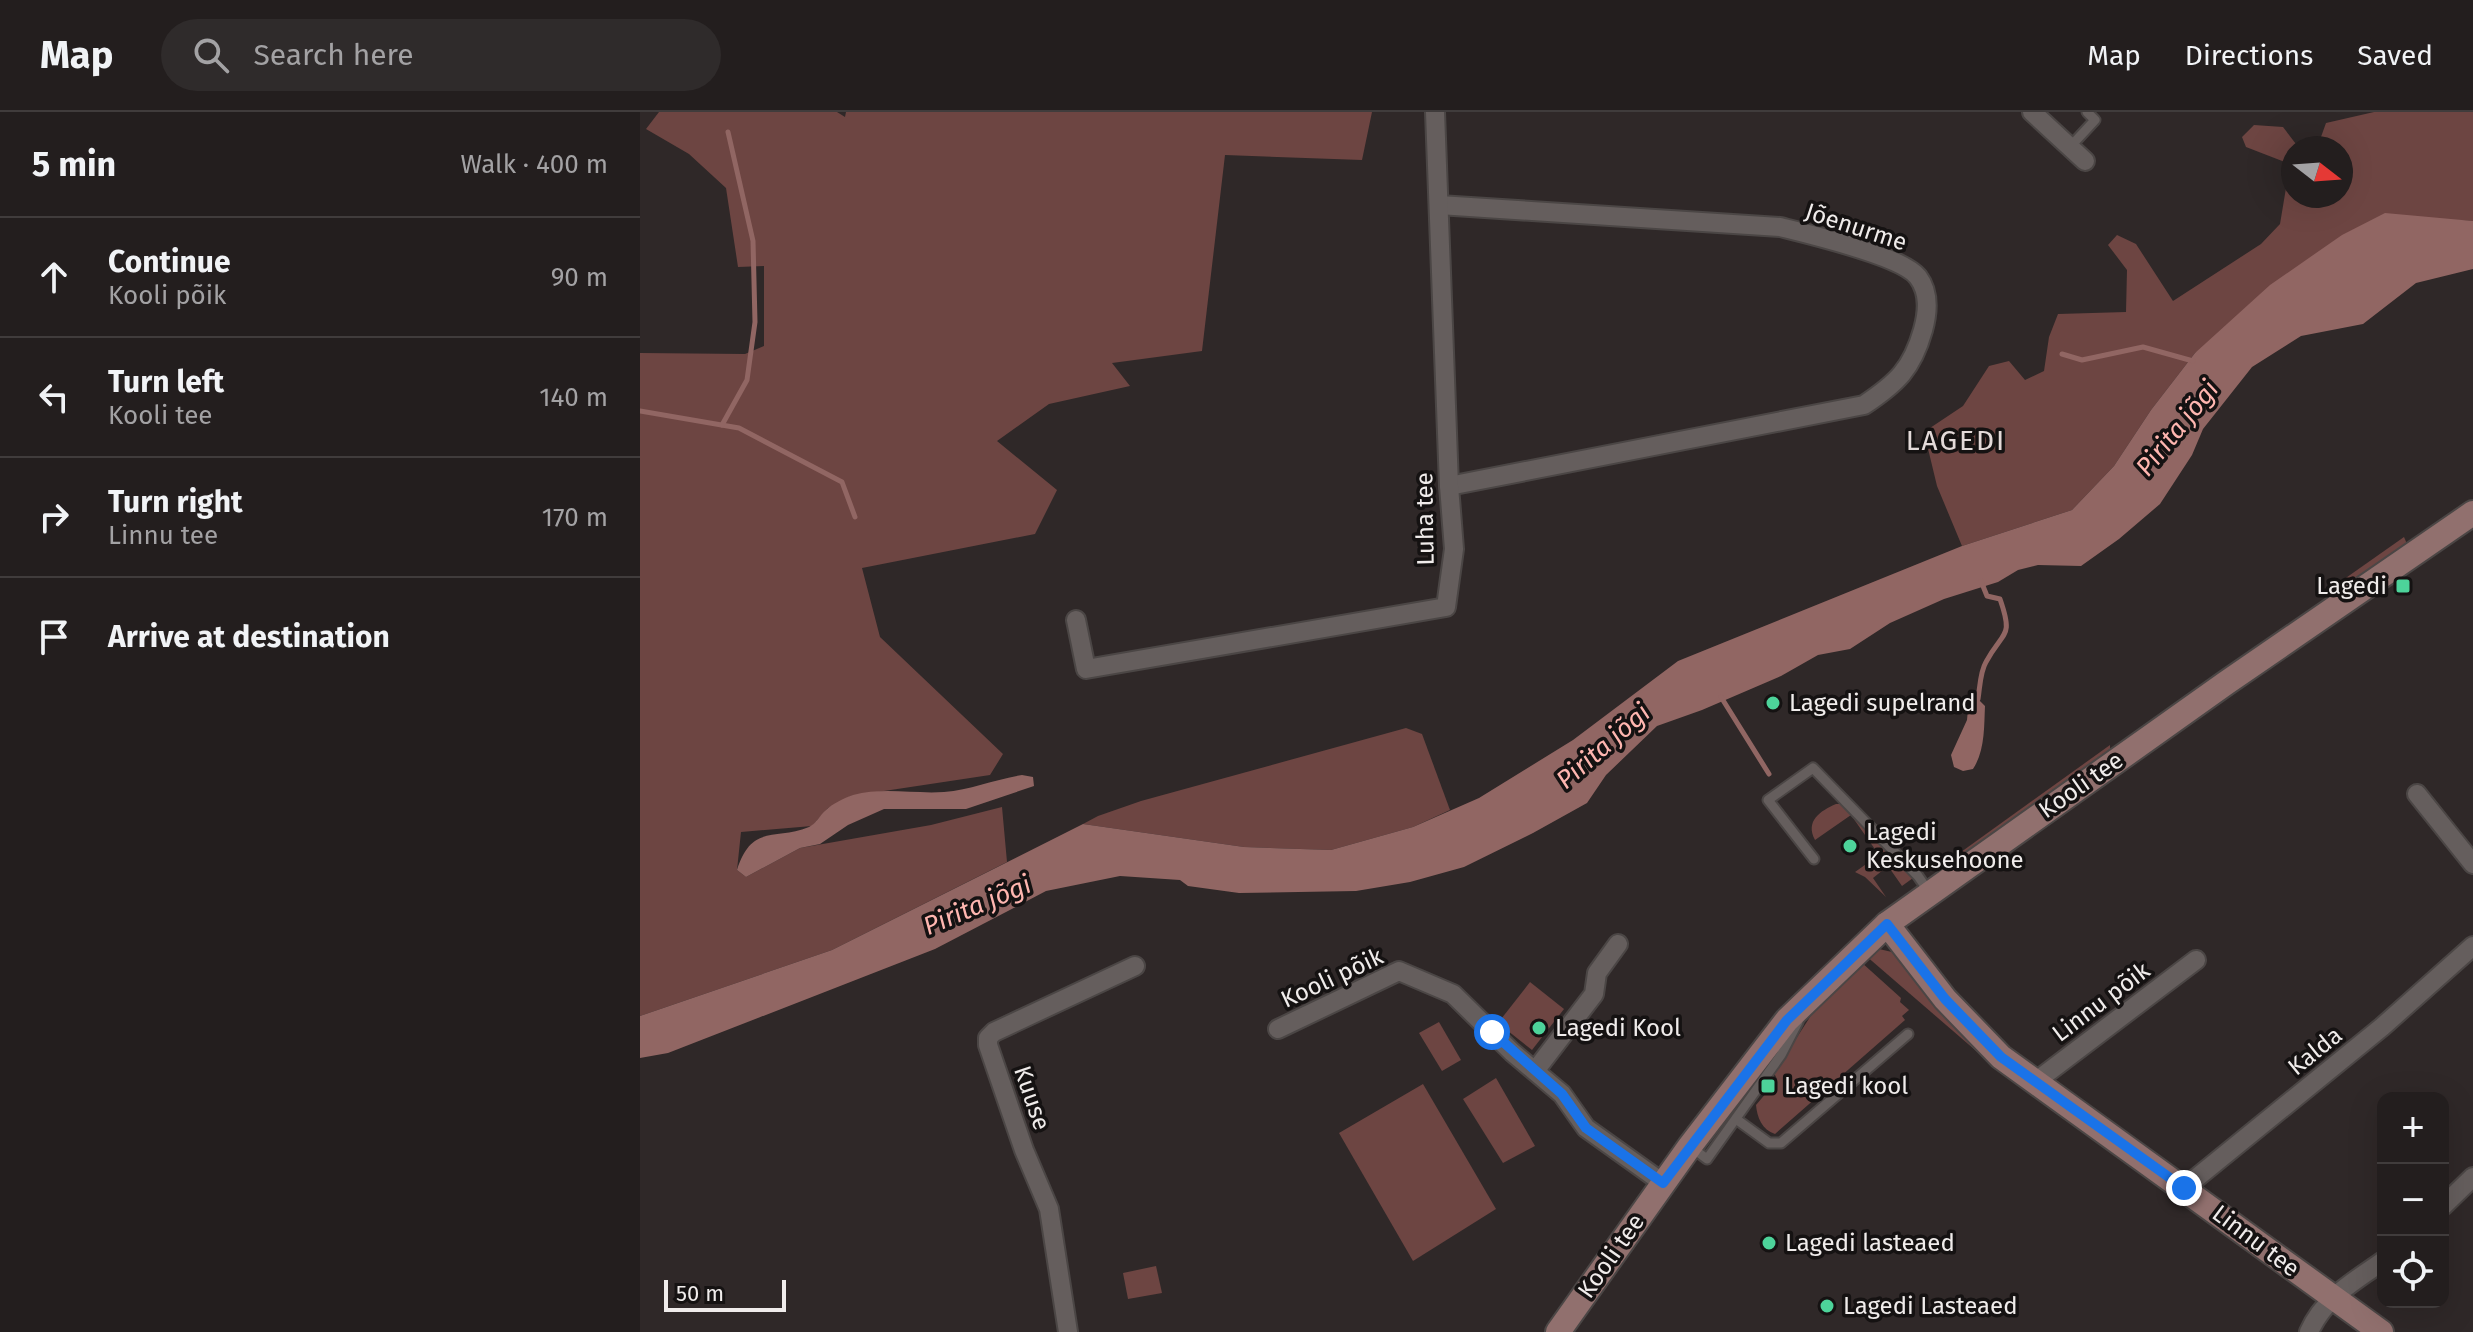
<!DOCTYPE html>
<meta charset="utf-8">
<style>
body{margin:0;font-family:"Fira Sans",sans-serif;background:#2f2b2b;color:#f1f3f6}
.controls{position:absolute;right:24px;bottom:24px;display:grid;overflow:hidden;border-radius:16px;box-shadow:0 8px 32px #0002}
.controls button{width:72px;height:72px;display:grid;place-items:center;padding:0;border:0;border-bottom:2px solid #403c3c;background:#231e1e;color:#f1f3f6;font:40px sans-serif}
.compass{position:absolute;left:1641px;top:24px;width:72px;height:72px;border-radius:50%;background:#231e1e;box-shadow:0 8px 32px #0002;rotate:107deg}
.scale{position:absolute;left:24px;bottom:20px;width:122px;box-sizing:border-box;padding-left:8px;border:4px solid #f0eceb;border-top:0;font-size:22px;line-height:28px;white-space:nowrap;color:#f0eceb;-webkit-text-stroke:6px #151212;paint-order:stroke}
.stop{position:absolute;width:24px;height:24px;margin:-18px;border:6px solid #1a73e8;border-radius:50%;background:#fff}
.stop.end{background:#1a73e8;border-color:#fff;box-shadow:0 2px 8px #0008}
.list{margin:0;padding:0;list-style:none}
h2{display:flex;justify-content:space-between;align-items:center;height:104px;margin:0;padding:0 32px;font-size:34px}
h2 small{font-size:26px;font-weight:400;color:#a3a2a4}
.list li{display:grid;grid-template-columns:52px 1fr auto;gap:24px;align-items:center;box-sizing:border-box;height:120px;padding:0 32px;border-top:2px solid #403c3c}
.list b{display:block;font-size:30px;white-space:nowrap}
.list p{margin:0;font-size:26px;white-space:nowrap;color:#a3a2a4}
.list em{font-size:26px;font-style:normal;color:#a3a2a4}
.icon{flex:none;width:44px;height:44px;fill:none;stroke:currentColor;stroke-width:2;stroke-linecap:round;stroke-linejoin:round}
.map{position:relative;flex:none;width:1833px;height:1220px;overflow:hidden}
header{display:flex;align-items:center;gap:48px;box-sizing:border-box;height:112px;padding:0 40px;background:#231e1e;border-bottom:2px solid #403c3c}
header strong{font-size:38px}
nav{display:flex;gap:44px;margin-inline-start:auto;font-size:28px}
.search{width:560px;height:72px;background:#2f2b2b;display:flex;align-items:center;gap:20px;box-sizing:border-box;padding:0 28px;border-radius:44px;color:#a3a2a4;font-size:30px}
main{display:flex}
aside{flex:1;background:#231e1e}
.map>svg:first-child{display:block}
</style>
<header>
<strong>Map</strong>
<div class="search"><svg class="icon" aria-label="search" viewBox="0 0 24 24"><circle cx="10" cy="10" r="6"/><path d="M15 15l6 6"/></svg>Search here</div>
<nav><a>Map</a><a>Directions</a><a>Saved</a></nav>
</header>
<main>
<aside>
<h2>5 min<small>Walk · 400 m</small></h2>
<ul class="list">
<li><svg class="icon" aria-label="ahead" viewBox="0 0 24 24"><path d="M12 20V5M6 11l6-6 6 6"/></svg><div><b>Continue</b><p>Kooli põik</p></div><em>90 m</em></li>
<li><svg class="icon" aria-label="left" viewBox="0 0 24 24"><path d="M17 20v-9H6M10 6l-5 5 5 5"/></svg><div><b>Turn left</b><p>Kooli tee</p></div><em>140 m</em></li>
<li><svg class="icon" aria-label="right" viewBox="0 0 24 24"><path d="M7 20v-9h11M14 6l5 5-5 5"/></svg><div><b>Turn right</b><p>Linnu tee</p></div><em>170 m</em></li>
<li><svg class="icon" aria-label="arrive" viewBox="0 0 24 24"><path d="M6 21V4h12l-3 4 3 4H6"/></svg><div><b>Arrive at destination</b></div></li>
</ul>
</aside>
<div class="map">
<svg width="1833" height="1220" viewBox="0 0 1833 1220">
<rect width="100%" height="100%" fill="#2f2828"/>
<!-- green -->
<g fill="#6d4542">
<path d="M19,0H197L205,5L206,0H732L722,48L585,43L562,239L472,251L490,274L409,292L357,329L417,378L395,422L222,456L240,525L363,642L350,663L211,684L188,696L172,714L101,720L97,758L106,765L160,736L291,713L362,695L367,750L192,838L0,904V241L105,242L124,234V154L98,155L86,76L49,42L6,17Z"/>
<path d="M1734,0H1833V109L1789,107L1555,241L1511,298L1474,354L1432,398L1322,434L1297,374L1284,320L1323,294L1349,254L1369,249L1385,268L1404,259L1409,225L1418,202L1486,200L1487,158L1468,133L1477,123L1496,132L1533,189L1621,132L1640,112L1650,52L1606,35L1602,25L1614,13L1643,15L1659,36H1653V84H1701V36H1677L1686,11Z"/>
<path d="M1764,425L1767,432L1763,437L1690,486L1683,482Z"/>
<path d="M766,616L782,622L810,698L773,715L691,738L604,735L443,712L458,704L501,689Z"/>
<path d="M1470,633V638L1465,643L1309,753H1303Z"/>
<path d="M1196,692H1203L1232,719L1273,766L1262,774L1248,754L1233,766L1246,785L1225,765L1215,760L1239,743L1211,703L1175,728C1165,709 1180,699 1196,692Z"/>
<path d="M1239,837L1252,840L1261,848L1408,990L1414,1000L1342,944L1225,843Z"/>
<path d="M1221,850L1261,886L1260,890L1269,898L1262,904L1265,908L1135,1022C1122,1018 1117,1005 1116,993L1127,980L1130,982L1136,975L1133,972L1137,967L1134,961L1179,891Z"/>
<path d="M890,870L924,897L892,938L858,911Z"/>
<path d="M799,910L821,948L802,959L779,921Z"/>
<path d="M856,966L895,1034L863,1051L823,987Z"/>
<path d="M783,972L856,1097L773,1149L699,1021Z"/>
<path d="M516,1154L522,1181L488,1187L483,1161Z"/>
</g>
<!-- water -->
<g fill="#916663">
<path d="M1745,101L1833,109V157L1776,171L1723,212L1661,224L1612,255L1563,317L1552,343L1520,392L1479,427L1441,454L1398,453L1378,458L1358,470L1304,487L1250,511L1210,537L1178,543L1141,564L1062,598L1017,614L966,663L947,691L893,721L824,755L770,770L716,779L599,781L548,774L540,768L480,764L406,779L295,837L28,941L0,946V904L192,838L443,712L604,735L691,738L773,715L839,686L933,628L1038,549L1322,434L1432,398L1474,354L1511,298L1555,241L1630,173L1702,123Z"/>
<path d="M1338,587L1345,594C1344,615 1345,639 1333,657L1323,659L1314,655L1311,643L1327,608L1328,597Z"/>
<path d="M382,663L393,665L394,674L326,697H244L208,713L180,732L160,736L106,765L97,758C112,711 135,729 169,715C176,712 180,703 186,698C192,692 204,686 213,683C243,675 273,682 304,680C331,678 355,667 382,663Z"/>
</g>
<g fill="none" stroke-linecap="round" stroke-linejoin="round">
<!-- stream -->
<g stroke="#916663" stroke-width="5">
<path d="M1422,242L1442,248L1503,235L1553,249"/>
<path d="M0,299L99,316L202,370L215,405"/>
<path d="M82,313L107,268L115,210L113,129L88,20"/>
<path d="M1081,585L1129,662"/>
<path d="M1338,587C1340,575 1340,560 1346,550C1363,518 1374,527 1360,487L1347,484L1341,469"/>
</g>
<!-- lane casing -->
<g stroke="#4b4645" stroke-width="13">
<g id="lane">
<path d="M1430,35L1455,8L1447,0"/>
<path d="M1174,747L1128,688L1173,656L1278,764L1289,780"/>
<path d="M1096,1007L1129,1031H1141L1268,922"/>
<path d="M1051,1035L1067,1047L1141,943L1158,910"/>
</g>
</g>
<!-- street casing -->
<g stroke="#4b4645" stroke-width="22">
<g id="street">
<path d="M1392,0L1445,49"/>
<path d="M799,93L1140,115C1168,122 1262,144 1278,165C1290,181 1288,200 1283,218C1272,257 1257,271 1224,293L809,374"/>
<path d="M436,508L446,557L806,495L814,437L809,374L795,0"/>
<path d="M1777,682L1833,752"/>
<path d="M638,917L759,859L813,882L872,940L922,982L946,1016L1023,1071"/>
<path d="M895,959L954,882L957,861L978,832"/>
<path d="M1395,970L1556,848"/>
<path d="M1544,1076L1742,915L1833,834"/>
<path d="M1803,1094L1833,1065"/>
<path d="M428,1220L409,1097L384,1038L348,933V926L354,920L495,854"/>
<path d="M1669,1220C1684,1186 1713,1170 1743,1149"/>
</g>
</g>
<!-- secondary casing -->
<g stroke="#4b4645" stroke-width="28">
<g id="secondary">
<path d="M1247,812L1305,887L1361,945L1741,1220"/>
<path d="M918,1220L1050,1034L1147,908L1247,812L1586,571L1833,401"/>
</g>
</g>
<!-- lane -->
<use href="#lane" stroke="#655e5d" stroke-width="9"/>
<!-- street -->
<use href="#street" stroke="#655e5d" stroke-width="18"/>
<!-- secondary -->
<use href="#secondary" stroke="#91706e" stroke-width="24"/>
</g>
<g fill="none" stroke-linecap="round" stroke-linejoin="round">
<!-- route -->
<path stroke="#1a73e8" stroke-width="10" d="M852,920L922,982L946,1016L1023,1071L1147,908L1247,812L1305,887L1361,945L1544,1076"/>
</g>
<!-- markers -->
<g fill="#4dd39a" stroke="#151212" stroke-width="3">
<rect x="1755" y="466" width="16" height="16" rx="4"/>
<circle cx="1133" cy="591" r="8"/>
<circle cx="1210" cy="734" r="8"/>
<circle cx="899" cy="916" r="8"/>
<rect x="1120" y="966" width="16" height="16" rx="4"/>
<circle cx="1129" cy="1131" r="8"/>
<circle cx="1187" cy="1194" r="8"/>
</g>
<g text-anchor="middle" stroke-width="7" stroke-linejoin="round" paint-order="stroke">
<!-- street labels -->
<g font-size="24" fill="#f0eceb" stroke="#151212">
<text transform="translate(1216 115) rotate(18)" y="8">Jõenurme</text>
<text transform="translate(785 407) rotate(-91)" y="8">Luha tee</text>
<text transform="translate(1441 673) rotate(-35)" y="8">Kooli tee</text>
<text transform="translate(692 866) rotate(-25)" y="8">Kooli põik</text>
<text transform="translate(1461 890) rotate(-37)" y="8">Linnu põik</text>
<text transform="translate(1675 939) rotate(-39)" y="8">Kalda</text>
<text transform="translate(392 986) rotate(71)" y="8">Kuuse</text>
<text transform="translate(1616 1129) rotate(37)" y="8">Linnu tee</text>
<text transform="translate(971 1144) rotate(-55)" y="8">Kooli tee</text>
</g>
<!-- poi labels -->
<g font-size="24" fill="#f0eceb" stroke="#151212" text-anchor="start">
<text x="1747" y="482" text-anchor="end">Lagedi</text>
<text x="1149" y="599">Lagedi supelrand</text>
<text x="1226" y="728">Lagedi<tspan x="1226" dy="28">Keskusehoone</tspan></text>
<text x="915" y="924">Lagedi Kool</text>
<text x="1144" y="982">Lagedi kool</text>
<text x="1145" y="1139">Lagedi lasteaed</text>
<text x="1203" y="1202">Lagedi Lasteaed</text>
</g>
<!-- water labels -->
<g font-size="26" font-style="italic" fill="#ffb6b0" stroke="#151212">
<text transform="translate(1537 316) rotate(-51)" y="9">Pirita jõgi</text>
<text transform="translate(963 634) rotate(-41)" y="9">Pirita jõgi</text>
<text transform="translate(337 793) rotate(-23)" y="9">Pirita jõgi</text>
</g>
<!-- quarter labels -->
<g font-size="28" letter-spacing="2" fill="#e3dad9" stroke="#151212">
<text x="1316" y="338">LAGEDI</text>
</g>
</g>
</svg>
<div class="controls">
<button>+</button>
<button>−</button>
<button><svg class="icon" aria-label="locate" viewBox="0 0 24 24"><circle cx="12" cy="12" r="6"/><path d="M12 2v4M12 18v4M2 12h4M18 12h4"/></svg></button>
</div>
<svg class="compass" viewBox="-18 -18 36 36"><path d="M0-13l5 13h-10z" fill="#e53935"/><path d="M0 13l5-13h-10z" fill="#a3a2a4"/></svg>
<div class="scale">50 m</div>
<div class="stop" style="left:852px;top:920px"></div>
<div class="stop end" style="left:1544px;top:1076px"></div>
</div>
</main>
